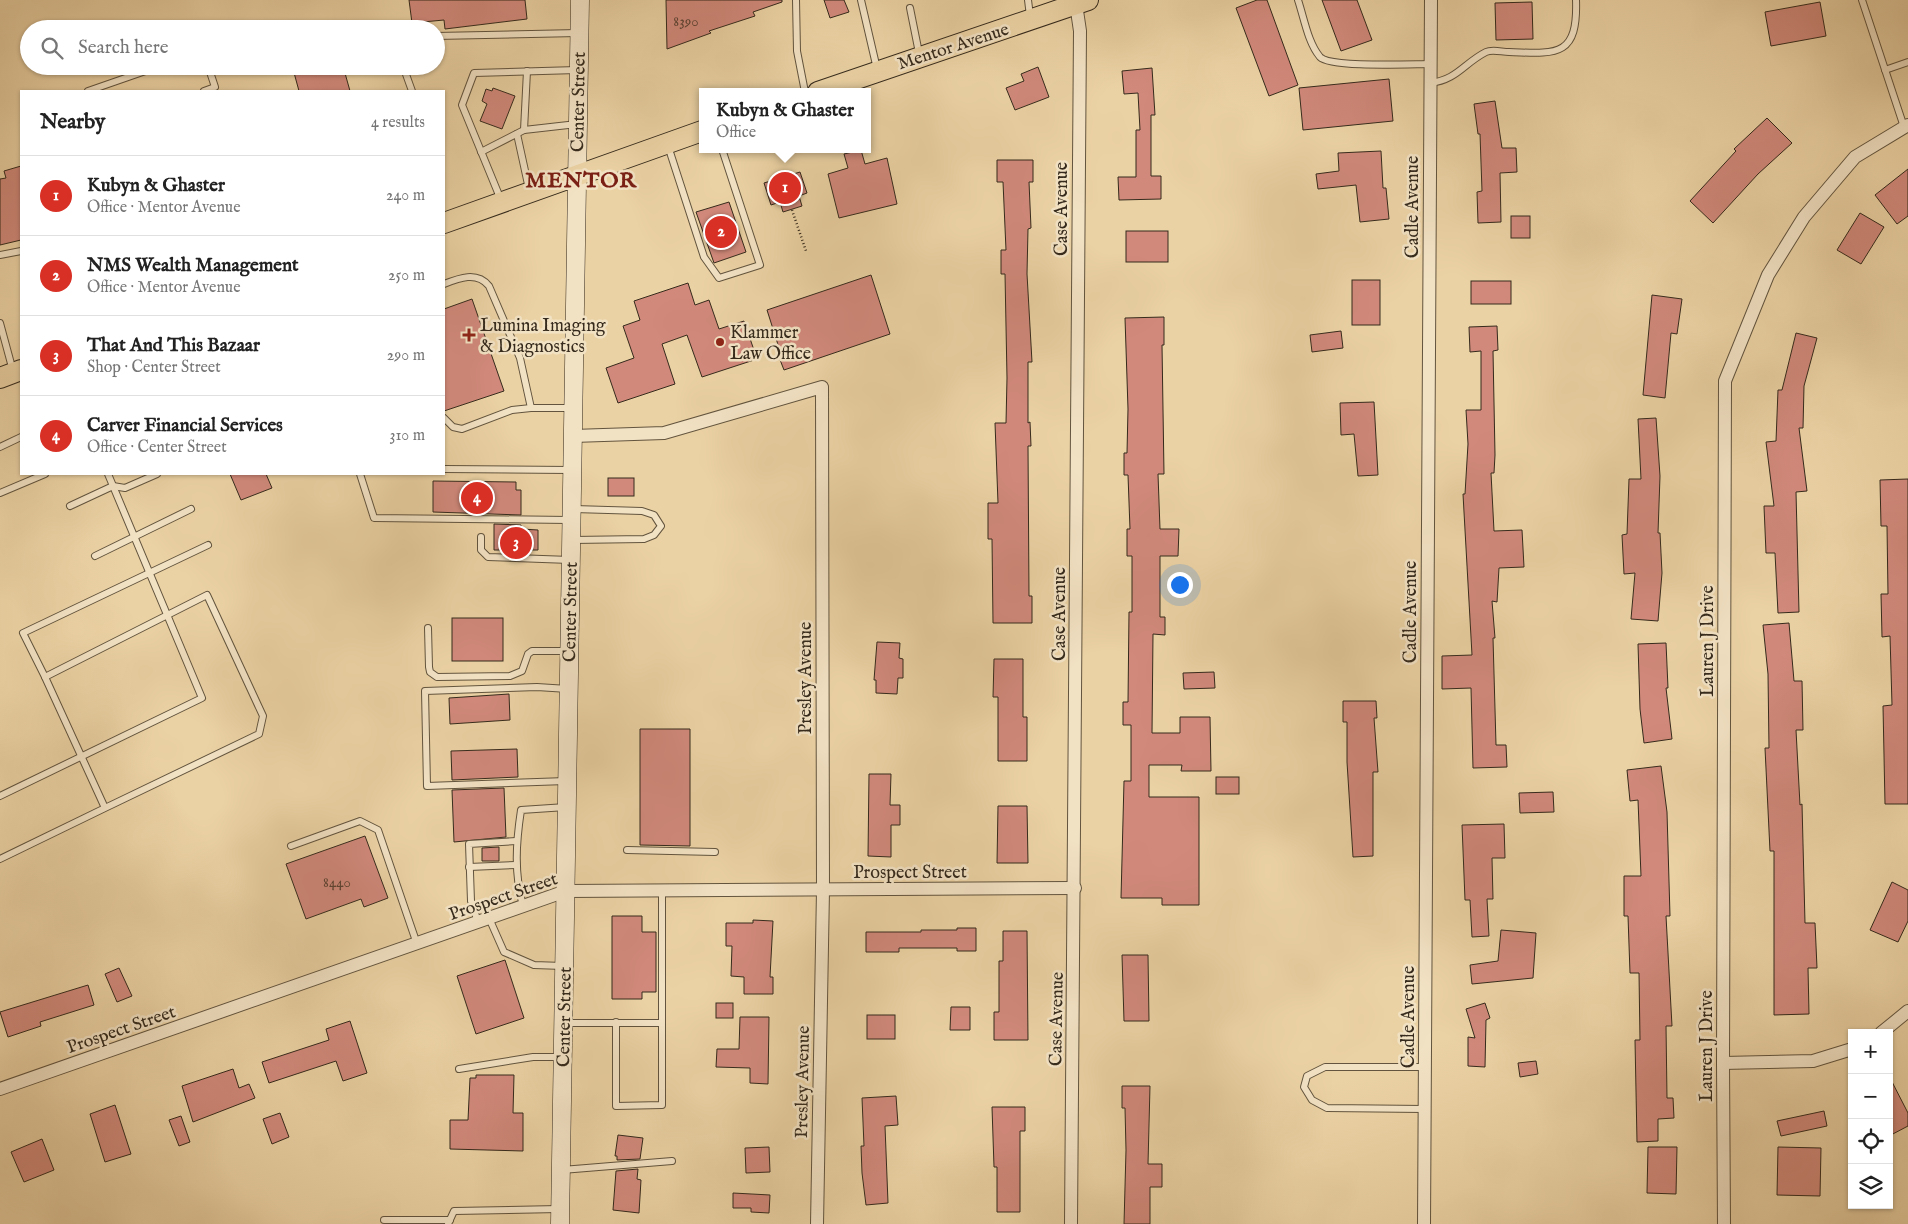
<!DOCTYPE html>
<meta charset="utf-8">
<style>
body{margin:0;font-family:"IM FELL English",serif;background:#f6f6f6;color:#222}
.controls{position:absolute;right:15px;bottom:15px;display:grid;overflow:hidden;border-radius:0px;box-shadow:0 1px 4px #0004}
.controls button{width:45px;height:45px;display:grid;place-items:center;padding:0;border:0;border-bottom:1px solid #e0e0e0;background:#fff;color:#222;font:25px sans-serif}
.you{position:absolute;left:1179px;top:584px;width:18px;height:18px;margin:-12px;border:4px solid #fff;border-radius:50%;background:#1a73e8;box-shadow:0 0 0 8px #1a73e833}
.badge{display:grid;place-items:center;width:32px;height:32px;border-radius:50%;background:#d93025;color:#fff;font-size:16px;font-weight:700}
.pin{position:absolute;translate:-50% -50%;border:2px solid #fff;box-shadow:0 1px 5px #0006}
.popup{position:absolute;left:699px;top:88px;width:172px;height:65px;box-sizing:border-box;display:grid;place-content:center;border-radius:0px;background:#fff;filter:drop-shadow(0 1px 4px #0005);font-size:16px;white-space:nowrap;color:#767676}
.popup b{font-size:19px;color:#222}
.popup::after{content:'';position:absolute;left:50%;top:100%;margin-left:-10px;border:10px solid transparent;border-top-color:#fff}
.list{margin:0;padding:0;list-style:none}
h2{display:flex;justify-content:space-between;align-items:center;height:65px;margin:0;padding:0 20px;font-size:21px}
h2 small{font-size:16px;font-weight:400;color:#767676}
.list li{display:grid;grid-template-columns:32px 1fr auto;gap:15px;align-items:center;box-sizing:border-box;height:80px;padding:0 20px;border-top:1px solid #e0e0e0}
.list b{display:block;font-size:19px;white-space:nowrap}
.list p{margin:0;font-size:16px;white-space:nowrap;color:#767676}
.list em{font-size:16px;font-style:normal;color:#767676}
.icon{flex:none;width:28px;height:28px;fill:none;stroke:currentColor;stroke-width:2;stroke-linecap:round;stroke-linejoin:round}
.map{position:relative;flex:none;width:1908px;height:1224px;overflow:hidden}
.search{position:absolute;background:#fff;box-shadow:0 1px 4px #0004;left:20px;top:20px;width:425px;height:55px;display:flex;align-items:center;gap:12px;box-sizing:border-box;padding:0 18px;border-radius:28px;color:#767676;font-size:19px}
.panel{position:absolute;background:#fff;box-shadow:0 1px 4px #0004;left:20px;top:90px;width:425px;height:385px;border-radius:0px}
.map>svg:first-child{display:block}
</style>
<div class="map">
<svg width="1908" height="1224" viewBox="0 0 1908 1224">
<rect width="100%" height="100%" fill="#ebd2a4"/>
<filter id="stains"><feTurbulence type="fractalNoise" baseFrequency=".004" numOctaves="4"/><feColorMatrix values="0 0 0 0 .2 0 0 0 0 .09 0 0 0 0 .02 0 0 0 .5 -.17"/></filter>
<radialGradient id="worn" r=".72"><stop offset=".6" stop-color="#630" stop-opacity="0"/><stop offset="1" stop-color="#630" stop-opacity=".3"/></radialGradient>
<!-- building -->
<g fill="#d1897b" stroke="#352a1c">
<path d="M409,0H525L527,19L445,29L444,20L412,23Z"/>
<path d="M666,0H782V2L753,12L755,16L709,31L711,33L667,49Z"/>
<path d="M824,0H844L849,12L830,18Z"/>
<path d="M1257,0H1267L1298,85L1269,96L1236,8Z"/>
<path d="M1322,0H1357L1372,40L1341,51Z"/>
<path d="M1532,2L1533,39L1496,40L1495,3Z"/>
<path d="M1820,2L1826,36L1771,46L1765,12Z"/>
<path d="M304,66H343L350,91H299L293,69Z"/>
<path d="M1038,67L1049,97L1015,110L1006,88L1024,81L1021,74Z"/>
<path d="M1152,68L1155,115H1151V176H1161V199L1119,200L1118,177H1136V130H1140L1138,93L1124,94L1122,71Z"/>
<path d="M1389,79L1393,121L1303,130L1299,88Z"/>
<path d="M493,88L515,96L502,129L480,121L487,104L482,101L486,89L492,91Z"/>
<path d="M1495,101L1502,148H1516L1517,172L1500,173L1501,222L1478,223L1477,192L1482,191L1480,134H1478L1474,104Z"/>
<path d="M1767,118L1792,143L1758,174L1713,223L1690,201L1736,151L1734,149Z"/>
<path d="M861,150L865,164L887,158L897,204L839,218L828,174L848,168L844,154Z"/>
<path d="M1381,151L1383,188H1386L1389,219L1360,222L1356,185L1318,189L1316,174L1339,171L1338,153Z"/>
<path d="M997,160H1033V182H1029L1031,228L1028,229L1027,274L1032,362H1028V423L1030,422L1031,446H1028L1029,596H1032V623H993L992,539H988V503H998L995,423H1006L1007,378L1005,274H1001V250H1006L1003,182H997Z"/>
<path d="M21,166V240L0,245V179L6,178L4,171Z"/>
<path d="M1908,169V216L1897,224L1875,195Z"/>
<path d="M800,172L807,193L799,196L802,206L783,212L780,202L771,205L764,183Z"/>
<path d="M729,202L746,252L714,263L696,212Z"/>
<path d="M1860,213L1884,227L1861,264L1837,250Z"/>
<rect x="1511" y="216" width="19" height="22"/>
<rect x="1126" y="231" width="42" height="31"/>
<path d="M871,275L890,334L784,370L777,352L780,351L767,310Z"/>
<rect x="1352" y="280" width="28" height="45"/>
<rect x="1471" y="281" width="40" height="23"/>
<path d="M688,283L695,305L709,300L719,329L744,321L757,359L702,377L687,335L662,344L675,384L618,403L606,368L634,358L623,326L640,320L634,301Z"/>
<path d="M1652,295L1682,299L1677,334L1671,333L1665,398L1643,395Z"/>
<path d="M472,299L504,391L444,411V309Z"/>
<path d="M1164,317V345H1162L1164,474H1158L1160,529H1179L1178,556H1160V617H1165V635L1153,634L1152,733H1180V717H1210L1211,771H1181L1182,765H1149V797H1199V905H1162V898H1121L1124,781H1131V725H1123V702H1128L1129,612H1132V556H1127V529H1130L1128,475H1124V453H1127L1128,409L1125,318Z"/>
<path d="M1497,326L1498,350L1493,351L1495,455L1494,473H1491L1494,531L1522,530L1524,567L1499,568L1497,602L1492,601L1495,638H1493L1496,745H1506L1507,767L1473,768L1471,688L1442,689V656L1472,655L1463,494H1465L1468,444L1466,410H1481V351L1470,352L1469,327Z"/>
<path d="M1341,331L1343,348L1312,352L1310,335Z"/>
<path d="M1796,333L1817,338L1804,386L1803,428H1799L1807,491L1796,492L1799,612L1778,613L1775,553H1766L1764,506H1774L1766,442L1776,441L1778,390H1782Z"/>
<path d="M1374,402L1378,475L1358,476L1354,434L1341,435L1340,403Z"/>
<path d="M1656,418L1660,476L1658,533H1660L1662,573L1658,621L1631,619L1635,573L1624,574L1622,535L1627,534L1629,479H1641L1638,419Z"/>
<path d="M230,474H266L272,488L241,500Z"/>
<rect x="608" y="478" width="26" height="18"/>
<path d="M1908,479V804H1885L1883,706L1892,705L1890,636L1882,637L1881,594H1888L1887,526H1881L1880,480Z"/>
<path d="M433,481L516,482V490H521V515L433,512Z"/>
<path d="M494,524L521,525V529L538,530V550H494Z"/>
<rect x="452" y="618" width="51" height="43"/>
<path d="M1789,623L1794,681H1802L1803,730H1796L1800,805L1802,804L1805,923H1815L1817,968H1808L1809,1014L1774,1015V851H1770L1765,748H1769L1768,674L1763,625Z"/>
<path d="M877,642L900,643L899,658L903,659V678H898L897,694L876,693V680H874Z"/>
<path d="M1666,643L1668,688H1666L1672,739L1644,743L1640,709L1638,644Z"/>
<path d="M994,659H1023V717H1027V761H998V697H993Z"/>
<path d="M1214,672L1215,688L1184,689L1183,673Z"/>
<path d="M509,694L510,720L450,724L449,698Z"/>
<path d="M1343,701H1376L1377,718H1374L1378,772H1373V856L1353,857L1347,762V722H1343Z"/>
<path d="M640,729H690V846L640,845Z"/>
<path d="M517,749L518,777L452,780L451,751Z"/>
<path d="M1661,766L1667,812L1670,916H1666L1672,1026H1666L1667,1098H1673L1674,1118L1658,1119V1141L1637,1142L1635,1040H1640L1639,973H1630L1628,916H1624V876H1641L1638,800L1630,801L1627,770Z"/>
<path d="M869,774H891L890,805H900V825H891V857L868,856Z"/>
<rect x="1216" y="777" width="23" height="17"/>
<path d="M504,788L506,837L454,842L452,790Z"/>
<path d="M1553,792L1554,812L1520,813L1519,793Z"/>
<path d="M998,806H1027L1028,863H997Z"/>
<path d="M1504,824L1505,858H1492L1493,899H1487L1489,936L1472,937L1470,900H1465L1462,825Z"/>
<path d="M365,836L388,898L364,907L361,899L306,919L286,864Z"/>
<path d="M499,847V861H482V848Z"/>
<path d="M1892,882L1908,890V921L1898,942L1870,930Z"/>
<path d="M612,916H642V932H656V992H642V999H612Z"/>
<path d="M753,920L773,921L770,977H773V994H744V977L731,976L732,946H726V923H753Z"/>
<path d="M957,928H976V951H957V948H899V952H866V932H921V930H957Z"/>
<path d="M1501,930L1536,933L1533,978L1472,984L1470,965L1498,961Z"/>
<path d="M1003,931H1027L1028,1040H994V1012H999V961H1003Z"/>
<path d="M1122,955H1148L1149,1021H1124Z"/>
<path d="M505,960L524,1018L476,1034L457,976Z"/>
<path d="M119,968L132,996L117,1002L105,974Z"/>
<path d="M88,985L94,1005L40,1022L41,1026L8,1037L0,1012Z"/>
<rect x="716" y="1003" width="17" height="15"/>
<path d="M1485,1003L1490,1018L1486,1020L1485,1067L1468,1066V1037L1475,1038L1466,1009Z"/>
<path d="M951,1007H970V1030H950Z"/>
<rect x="867" y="1015" width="28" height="24"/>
<path d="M740,1017H769L768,1084L750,1083V1068L716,1067L717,1049H739Z"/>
<path d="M350,1021L367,1073L343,1081L336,1061L269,1083L262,1062L329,1040L326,1029Z"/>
<path d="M1536,1061L1538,1074L1520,1077L1518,1063Z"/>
<path d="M233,1069L239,1088L249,1084L255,1098L193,1122L182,1086Z"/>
<path d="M476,1075H514L513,1113H523V1151L450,1149V1120H468L470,1078H476Z"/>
<path d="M1889,1076L1908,1113V1126L1889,1136Z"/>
<path d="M1122,1086H1150L1148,1164H1162V1187H1150V1224H1124L1126,1150L1125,1108H1122Z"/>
<path d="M896,1096L898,1125L885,1126L888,1203L866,1205L862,1173L861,1146H864L862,1098Z"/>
<path d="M115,1105L131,1154L105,1162L90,1114Z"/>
<path d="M992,1107H1025V1131H1020V1212H997V1167H994Z"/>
<path d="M1824,1111L1827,1126L1781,1136L1777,1121Z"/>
<path d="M280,1113L289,1137L272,1144L263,1119Z"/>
<path d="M181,1116L190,1142L179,1146L169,1120Z"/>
<path d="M618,1135L643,1138L640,1159L617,1160V1156H615Z"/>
<path d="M42,1139L54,1170L24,1182L11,1152Z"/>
<path d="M769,1147L770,1172L746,1173L745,1148Z"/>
<path d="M1648,1147H1677L1676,1194L1647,1193Z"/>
<path d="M1778,1147L1821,1148L1820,1196L1777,1195Z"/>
<path d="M638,1169L637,1179L641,1180L639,1213L613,1210L616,1171Z"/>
<path d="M733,1193L770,1195L769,1213L751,1212V1208H733Z"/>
</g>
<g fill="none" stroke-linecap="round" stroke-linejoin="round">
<!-- service casing -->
<g stroke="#62543e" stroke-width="8">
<g id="service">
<path d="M796,0L797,51L805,92"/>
<path d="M861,0L877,69"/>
<path d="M1028,0L1030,16"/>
<path d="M1298,0C1304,18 1308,43 1320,57C1330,68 1412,64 1430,64"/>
<path d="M1862,0L1904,127"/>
<path d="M910,8L919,53"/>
<path d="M436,36L578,33"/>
<path d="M403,66L412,91"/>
<path d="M1885,70L1908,62"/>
<path d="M1430,83C1457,80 1464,63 1486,52C1492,49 1502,52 1509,52C1557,54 1578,57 1576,0"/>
<path d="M88,91L160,66"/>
<path d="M204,91L215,87L208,66"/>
<path d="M524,130L577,124"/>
<path d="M517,134L529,189"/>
<path d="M668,146L704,257L719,278L760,265L722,149"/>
<path d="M481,152L524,130L527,71"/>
<path d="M501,200L462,105L474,73L577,70"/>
<path d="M0,255L21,251"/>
<path d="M444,284C459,278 477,271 489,286L520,358L531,408"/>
<path d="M0,323L13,371"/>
<path d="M444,418L453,427L462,429L512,410L531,408H572"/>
<path d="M0,447L21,437"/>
<path d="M444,469L571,470"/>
<path d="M360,474L374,518L569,520"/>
<path d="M0,493L45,474"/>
<path d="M70,506L113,486L125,488L157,474"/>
<path d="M481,537V550L488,557L570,560"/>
<path d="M573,540L644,539L654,535L661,526L654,515L642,511L574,509"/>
<path d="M95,556L191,509"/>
<path d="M428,628L429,667L430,672L437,677L510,676L522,671L528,654L532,651H568"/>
<path d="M45,677L23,633L208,545"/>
<path d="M566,781L427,786L425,691L537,687L568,689"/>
<path d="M0,796L202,698L108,474"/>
<path d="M291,846L360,821L378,830L417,944"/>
<path d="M627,850L715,852"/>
<path d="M0,859L105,808L45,677L207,595L263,716L259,734L105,808"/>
<path d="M469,867L516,865"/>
<path d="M523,906C514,873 516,843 521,810L566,807"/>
<path d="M489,918L504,952L534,965L563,966"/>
<path d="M478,922L471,901L469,844L516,841"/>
<path d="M616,1022V1106L662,1105V1023"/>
<path d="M565,1023H662V891"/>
<path d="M459,1069L533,1057H562"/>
<path d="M1424,1109L1327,1108L1312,1100L1304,1087L1307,1076L1325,1067H1425"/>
<path d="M562,1170L672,1161"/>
<path d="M384,1220H450"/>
<path d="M448,1224L454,1211L559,1209"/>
</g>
</g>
<!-- minor casing -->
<g stroke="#62543e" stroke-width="14">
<g id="minor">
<path d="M573,436L664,433L822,387L823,890L817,1224"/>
<path d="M1881,1033L1908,1011"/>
<path d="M1723,1063L1813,1061L1852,1049"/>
<path d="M0,1089L566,891L1075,888"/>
<path d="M1071,1224L1080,31L1076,4"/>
<path d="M1424,1224L1431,0"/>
<path d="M1724,1224L1723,1063L1725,381L1768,275L1804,217L1855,157L1908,125"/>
</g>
</g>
<!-- secondary casing -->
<g stroke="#352a1c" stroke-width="19">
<path id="secondary" d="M560,1224L580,0"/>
</g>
<!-- primary casing -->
<g stroke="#352a1c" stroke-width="22">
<g id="primary">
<path d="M818,92L1088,0"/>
<path d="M444,223L702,131"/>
<path d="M0,378L21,370"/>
</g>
</g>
<!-- path -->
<path stroke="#352a1c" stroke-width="2.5" stroke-dasharray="1 2.5" stroke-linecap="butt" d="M792,210L806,251"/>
<!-- service -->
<use href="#service" stroke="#f2e2c4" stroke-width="6"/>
<!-- minor -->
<use href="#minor" stroke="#f2e2c4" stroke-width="12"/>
<!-- secondary -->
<use href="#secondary" stroke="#f2e2c4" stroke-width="18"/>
<!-- primary -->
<use href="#primary" stroke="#ebd2a4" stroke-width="20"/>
</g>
<!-- markers -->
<g fill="#8f2418" stroke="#f2e2c4" stroke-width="2">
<path d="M466.5 327.5h5v5h5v5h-5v5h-5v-5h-5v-5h5z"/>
<circle cx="720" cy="342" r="5"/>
</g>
<g text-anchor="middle" stroke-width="5" stroke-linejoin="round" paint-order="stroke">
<!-- number labels -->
<g font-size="15" fill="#5c4234">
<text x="686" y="26">8390</text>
<text x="337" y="887">8440</text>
</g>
<!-- street labels -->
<g font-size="18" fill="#352a1c" stroke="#f2e2c4">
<text transform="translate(953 46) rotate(-18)" y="6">Mentor Avenue</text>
<text transform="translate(578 102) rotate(-89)" y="6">Center Street</text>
<text transform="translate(1412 207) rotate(-90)" y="6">Cadle Avenue</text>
<text transform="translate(1061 209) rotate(-90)" y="6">Case Avenue</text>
<text transform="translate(570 612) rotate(-89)" y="6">Center Street</text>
<text transform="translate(1410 612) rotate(-90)" y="6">Cadle Avenue</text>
<text transform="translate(1059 614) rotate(-90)" y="6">Case Avenue</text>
<text transform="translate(1707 641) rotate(-90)" y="6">Lauren J Drive</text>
<text transform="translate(805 678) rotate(-90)" y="6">Presley Avenue</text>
<text x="910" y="878">Prospect Street</text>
<text transform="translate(503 896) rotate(-19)" y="6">Prospect Street</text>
<text transform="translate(564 1017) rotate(-89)" y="6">Center Street</text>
<text transform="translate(1408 1017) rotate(-90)" y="6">Cadle Avenue</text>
<text transform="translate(1056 1019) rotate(-89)" y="6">Case Avenue</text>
<text transform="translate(121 1029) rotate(-19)" y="6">Prospect Street</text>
<text transform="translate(1706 1046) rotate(-90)" y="6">Lauren J Drive</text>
<text transform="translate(802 1082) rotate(-89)" y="6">Presley Avenue</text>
</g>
<!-- poi labels -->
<g font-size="18" fill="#352a1c" stroke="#f2e2c4" text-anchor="start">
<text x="480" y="331">Lumina Imaging<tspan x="480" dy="21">&amp; Diagnostics</tspan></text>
<text x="730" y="338">Klammer<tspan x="730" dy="21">Law Office</tspan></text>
</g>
<!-- district labels -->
<g font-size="22" font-weight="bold" letter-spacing="1" fill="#7a1f14" stroke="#f2e2c4">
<text x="581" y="187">MENTOR</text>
</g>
</g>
<rect width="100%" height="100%" filter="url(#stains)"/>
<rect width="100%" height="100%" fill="url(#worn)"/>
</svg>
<div class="controls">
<button>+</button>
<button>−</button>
<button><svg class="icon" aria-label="locate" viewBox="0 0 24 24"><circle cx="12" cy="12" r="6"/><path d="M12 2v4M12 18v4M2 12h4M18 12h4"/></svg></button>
<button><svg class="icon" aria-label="layers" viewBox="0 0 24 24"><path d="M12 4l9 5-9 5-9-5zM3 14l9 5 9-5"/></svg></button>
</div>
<div class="you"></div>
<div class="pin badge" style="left:785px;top:188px">1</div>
<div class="popup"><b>Kubyn &amp; Ghaster</b>Office</div>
<div class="pin badge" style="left:721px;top:232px">2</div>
<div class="pin badge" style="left:516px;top:543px">3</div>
<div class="pin badge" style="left:477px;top:498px">4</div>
<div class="search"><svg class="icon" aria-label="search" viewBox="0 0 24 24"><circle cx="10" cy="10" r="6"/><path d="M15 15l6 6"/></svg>Search here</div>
<section class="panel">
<h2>Nearby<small>4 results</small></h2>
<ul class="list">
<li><span class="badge">1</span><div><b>Kubyn &amp; Ghaster</b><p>Office · Mentor Avenue</p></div><em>240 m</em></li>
<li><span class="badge">2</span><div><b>NMS Wealth Management</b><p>Office · Mentor Avenue</p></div><em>250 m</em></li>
<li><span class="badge">3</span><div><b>That And This Bazaar</b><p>Shop · Center Street</p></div><em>290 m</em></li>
<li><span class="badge">4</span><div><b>Carver Financial Services</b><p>Office · Center Street</p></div><em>310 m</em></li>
</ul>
</section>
</div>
